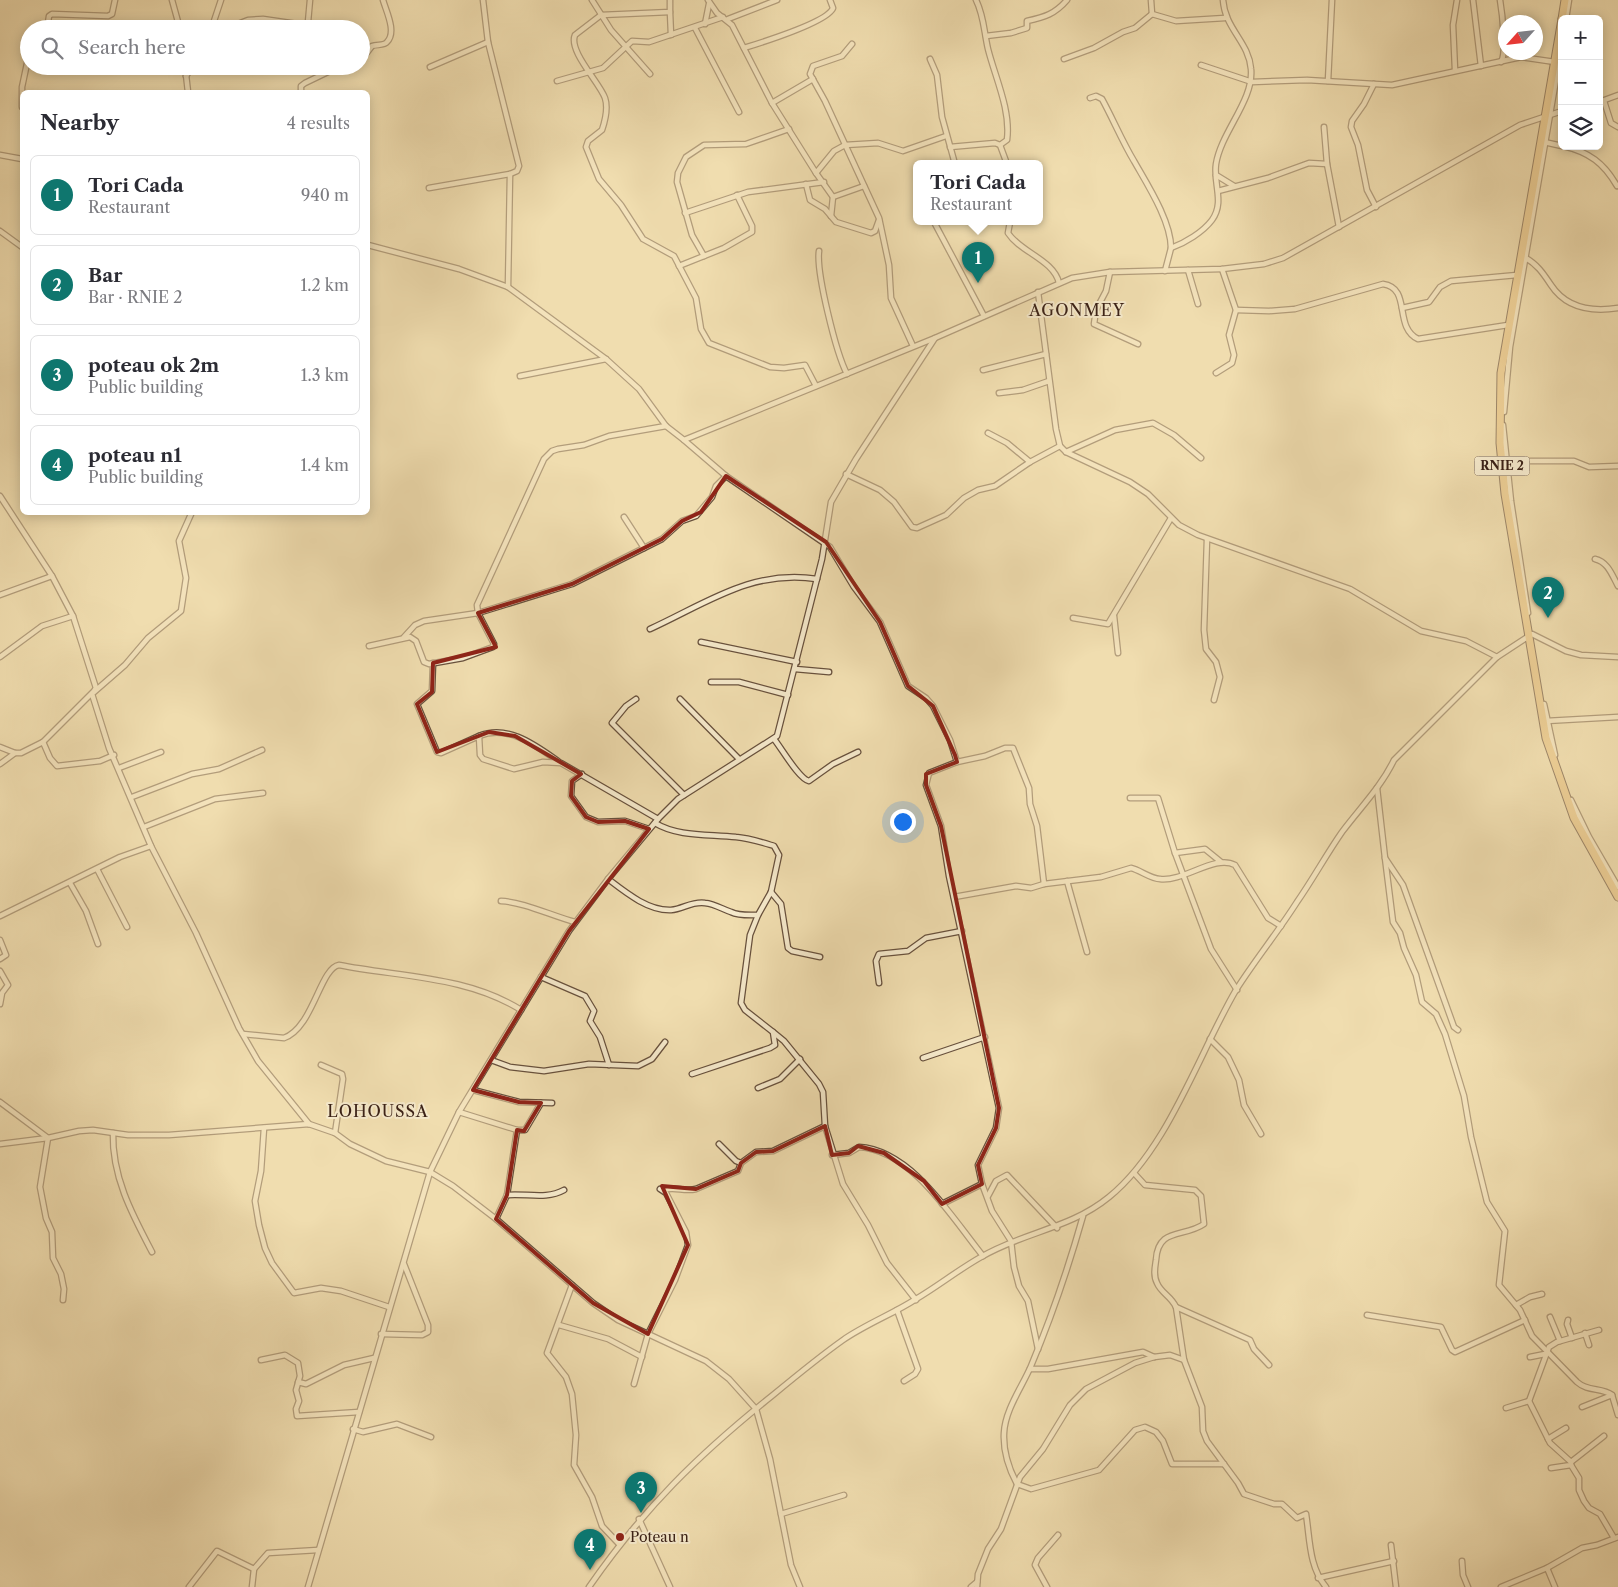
<!DOCTYPE html>
<meta charset="utf-8">
<style>
body{margin:0;font-family:"Libre Caslon Text",serif;background:#f2f2f3;color:#2b2b33}
.controls{position:absolute;right:15px;top:15px;display:grid;overflow:hidden;border-radius:8px;box-shadow:0 2px 12px #0003}
.controls button{width:45px;height:45px;display:grid;place-items:center;padding:0;border:0;border-bottom:1px solid #e1e1e2;background:#fff;color:#2b2b33;font:25px sans-serif}
.compass{position:absolute;left:1498px;top:15px;width:45px;height:45px;border-radius:50%;background:#fff;box-shadow:0 2px 12px #0003;rotate:243deg}
.you{position:absolute;left:902px;top:821px;width:18px;height:18px;margin:-12px;border:4px solid #fff;border-radius:50%;background:#1a73e8;box-shadow:0 0 0 8px #1a73e833}
.badge{display:grid;place-items:center;width:32px;height:32px;border-radius:50%;background:#0f766e;color:#fff;font-size:16px;font-weight:700}
.pin{position:absolute;translate:-50% -41px;filter:drop-shadow(0 1px 2px #0008)}
.pin::after{content:'';position:absolute;top:26px;width:18px;height:15px;background:inherit;clip-path:polygon(0 0,100% 0,50% 100%)}
.popup{position:absolute;left:913px;top:160px;width:130px;height:65px;box-sizing:border-box;display:grid;place-content:center;border-radius:8px;background:#fff;filter:drop-shadow(0 1px 4px #0005);font-size:16px;white-space:nowrap;color:#7c7c81}
.popup b{font-size:19px;color:#2b2b33}
.popup::after{content:'';position:absolute;left:50%;top:100%;margin-left:-10px;border:10px solid transparent;border-top-color:#fff}
.list{margin:0;padding:0;list-style:none}
h2{display:flex;justify-content:space-between;align-items:center;height:65px;margin:0;padding:0 20px;font-size:21px}
h2 small{font-size:16px;font-weight:400;color:#7c7c81}
.list li{display:grid;grid-template-columns:32px 1fr auto;gap:15px;align-items:center;box-sizing:border-box;height:80px;margin:0 10px 10px;padding:0 10px;border:1px solid #e1e1e2;border-radius:8px}
.list b{display:block;font-size:19px;white-space:nowrap}
.list p{margin:0;font-size:16px;white-space:nowrap;color:#7c7c81}
.list em{font-size:16px;font-style:normal;color:#7c7c81}
.icon{flex:none;width:28px;height:28px;fill:none;stroke:currentColor;stroke-width:2;stroke-linecap:round;stroke-linejoin:round}
.map{position:relative;flex:none;width:1618px;height:1587px;overflow:hidden}
.search{position:absolute;background:#fff;box-shadow:0 2px 12px #0003;left:20px;top:20px;width:350px;height:55px;display:flex;align-items:center;gap:12px;box-sizing:border-box;padding:0 18px;border-radius:28px;color:#7c7c81;font-size:19px}
.panel{position:absolute;background:#fff;box-shadow:0 2px 12px #0003;left:20px;top:90px;width:350px;height:425px;border-radius:8px}
.map>svg:first-child{display:block}
</style>
<div class="map">
<svg width="1618" height="1587" viewBox="0 0 1618 1587">
<rect width="100%" height="100%" fill="#f0ddaf"/>
<filter id="stains"><feTurbulence type="fractalNoise" baseFrequency=".004" numOctaves="4"/><feColorMatrix values="0 0 0 0 .2 0 0 0 0 .09 0 0 0 0 .02 0 0 0 .5 -.17"/></filter>
<radialGradient id="worn" r=".72"><stop offset=".6" stop-color="#630" stop-opacity="0"/><stop offset="1" stop-color="#630" stop-opacity=".3"/></radialGradient>
<g fill="none" stroke-linecap="round" stroke-linejoin="round">
<!-- minor casing -->
<g stroke="#68513d" stroke-width="7">
<g id="minor">
<path d="M172,0L180,29"/>
<path d="M592,0L611,30L650,74"/>
<path d="M670,0V12L601,15L575,35C568,51 600,83 605,98C608,107 605,121 602,130L588,141L586,147L599,179L621,205L643,239L674,256L696,298L701,329L709,343L770,367L784,368L805,365L816,386"/>
<path d="M708,0L717,13L732,25L772,103L816,173L834,151L845,145L878,143L903,151L946,136"/>
<path d="M976,0C984,16 984,32 988,49C995,77 1011,110 1007,140L1000,145"/>
<path d="M1151,0L1152,14L1176,21L1225,18"/>
<path d="M1473,0L1481,66"/>
<path d="M1500,0C1502,12 1507,53 1501,62"/>
<path d="M670,12L671,35"/>
<path d="M728,19L777,0"/>
<path d="M1566,19L1569,0"/>
<path d="M705,24L709,4"/>
<path d="M212,27H230L248,20L263,19L304,25L308,22L310,0"/>
<path d="M212,27L221,0"/>
<path d="M695,28L739,112"/>
<path d="M47,29L49,16L52,14L108,16L112,14L115,0"/>
<path d="M986,36L1011,33L1027,28V21C1045,17 1055,14 1067,0"/>
<path d="M852,44L842,56L813,66L810,74L825,101L879,218L889,265L891,298L913,346"/>
<path d="M744,48C760,43 828,22 833,8L830,0"/>
<path d="M930,59L937,75L942,117L955,164"/>
<path d="M1064,59L1094,48L1123,32L1135,28L1152,14"/>
<path d="M361,60L372,46C377,44 384,46 387,42C397,32 386,11 383,0"/>
<path d="M1201,65L1252,82L1307,80L1392,85L1521,57L1555,62"/>
<path d="M185,66L188,92"/>
<path d="M430,67L488,42"/>
<path d="M1455,70L1453,25L1457,0"/>
<path d="M186,76L193,66"/>
<path d="M557,81L603,68L632,41L649,42L723,17"/>
<path d="M1328,81L1332,0"/>
<path d="M1374,84L1364,104L1352,121L1351,127L1358,145L1367,190L1376,207"/>
<path d="M301,92V86L305,83L332,70L346,66"/>
<path d="M1090,98L1096,96L1102,99C1113,119 1122,141 1134,161C1147,184 1171,221 1171,248"/>
<path d="M1604,101L1611,123L1618,127"/>
<path d="M1599,102L1618,95"/>
<path d="M772,103L813,79"/>
<path d="M22,107V87L29,54"/>
<path d="M1324,127L1327,164L1339,227"/>
<path d="M1544,142L1562,146"/>
<path d="M1563,146C1589,152 1604,163 1617,186"/>
<path d="M950,147L995,143L1000,145L1007,164"/>
<path d="M0,155L22,159"/>
<path d="M816,173L833,197L831,216"/>
<path d="M1216,175L1234,186"/>
<path d="M806,184L810,200L825,209L836,222L871,233L875,231L879,220"/>
<path d="M429,188L510,174L517,171L519,166L488,42L483,0"/>
<path d="M1218,191L1268,178L1309,163L1327,164"/>
<path d="M833,197L864,186"/>
<path d="M685,213L748,192L824,182"/>
<path d="M934,222L984,316"/>
<path d="M1010,222L1008,233C1020,252 1054,260 1059,283"/>
<path d="M0,231L22,247"/>
<path d="M368,245L459,269L508,287L606,359L639,389L666,426L684,440L935,338"/>
<path d="M819,251C816,272 836,353 847,374"/>
<path d="M704,256L692,235L677,182L678,173L686,157L704,145L746,144L789,129"/>
<path d="M1524,257C1537,264 1543,273 1551,285C1566,308 1592,312 1618,308"/>
<path d="M679,266L724,248L752,232V226L737,195"/>
<path d="M1188,270L1198,304"/>
<path d="M1165,271L1171,248C1185,243 1203,232 1212,220C1225,202 1213,184 1216,164C1221,132 1254,100 1251,69C1249,42 1225,29 1223,0"/>
<path d="M1110,272L1106,291L1096,310L1094,324L1138,344"/>
<path d="M508,287L510,174"/>
<path d="M1038,292L1056,429L1060,446L1066,452L1130,482L1148,494L1179,525L1198,535L1350,589L1421,631L1466,641L1497,657"/>
<path d="M1402,308L1429,302L1440,287L1451,281L1517,275"/>
<path d="M1236,310L1269,311L1295,309L1383,284C1412,288 1393,327 1418,339L1508,325"/>
<path d="M983,370L1046,354"/>
<path d="M1216,373L1232,363L1234,355L1229,335L1236,310L1222,269"/>
<path d="M520,376L606,359"/>
<path d="M999,393L1023,390L1049,381"/>
<path d="M1504,412L1510,347L1562,45"/>
<path d="M1503,425L1511,501L1528,613"/>
<path d="M988,433L1007,443L1030,462"/>
<path d="M684,440L726,476L830,547L854,587L880,622L908,686L926,698L933,706L950,740L957,762"/>
<path d="M1066,452L1115,430L1153,423L1174,435L1201,458"/>
<path d="M1505,461H1574L1589,467L1618,466"/>
<path d="M846,474L880,490L894,502L912,527L917,528L946,515L964,498L978,490L995,486L1030,462L1060,446"/>
<path d="M0,496L52,576L73,616L96,688L92,694L109,748L151,846L196,933L239,1028L258,1061L309,1124"/>
<path d="M624,517L644,548"/>
<path d="M1207,539L1204,630L1206,649L1216,662L1220,677L1214,700"/>
<path d="M1595,559C1608,562 1612,575 1618,586"/>
<path d="M0,595L52,576"/>
<path d="M1114,616L1118,653"/>
<path d="M1073,618L1108,624L1171,518"/>
<path d="M650,629C707,603 752,569 817,579"/>
<path d="M404,637L415,625L424,621L478,613L572,584L662,539L682,521L696,516L712,497L716,486L726,476"/>
<path d="M701,642L797,662"/>
<path d="M369,646L410,637L416,641L424,662L429,664L463,658L493,647L494,644L478,613L477,605L544,459L552,451L558,449L584,445L609,436L666,426"/>
<path d="M0,657L42,626L73,616"/>
<path d="M433,663L432,691L417,704L437,752L441,753L479,736L480,755L483,759L514,769L543,762L561,763L658,819"/>
<path d="M795,669L829,672"/>
<path d="M711,682H739L788,695"/>
<path d="M94,692L125,665L148,638L181,611L186,578L179,541L192,512"/>
<path d="M636,699L626,706L612,723L684,795"/>
<path d="M680,699L739,759"/>
<path d="M1544,704L1555,755"/>
<path d="M1546,721L1618,717"/>
<path d="M479,736C508,724 535,745 558,761"/>
<path d="M774,739C782,749 799,779 809,781L833,764L858,752"/>
<path d="M43,742L50,758L57,766L100,761L114,755"/>
<path d="M0,747L15,753"/>
<path d="M0,764L15,753H21L43,742L92,693"/>
<path d="M119,768L161,752"/>
<path d="M582,774L572,781L571,796L586,817L598,822L625,821L649,829"/>
<path d="M1377,788L1385,858L1403,885L1454,1027L1458,1030"/>
<path d="M132,797L192,774L219,769L262,750"/>
<path d="M1130,798H1158L1175,853L1211,949L1237,990"/>
<path d="M1571,800L1589,837L1618,887"/>
<path d="M144,827L215,799L263,793"/>
<path d="M1175,853L1205,849L1221,862"/>
<path d="M1385,858L1393,922L1400,933L1404,948L1416,975L1422,1002L1436,1014L1445,1034L1464,1096L1471,1137L1487,1202L1505,1231L1499,1285L1520,1310L1532,1336L1577,1382C1588,1392 1602,1387 1612,1395"/>
<path d="M97,869L127,927"/>
<path d="M608,879C625,892 648,911 671,910C683,909 692,901 705,903C715,904 722,909 731,912C739,916 749,915 758,915L771,892L779,855L774,846C761,842 749,838 736,837C709,834 678,837 655,823"/>
<path d="M1067,881L1087,952"/>
<path d="M70,883L86,911L98,944"/>
<path d="M771,892L781,904L788,948L792,951L820,957"/>
<path d="M954,897L1016,886L1031,888L1044,884L1101,877L1131,868C1140,870 1151,879 1160,879C1184,882 1215,854 1235,865L1268,918L1281,926"/>
<path d="M501,901C524,902 552,916 575,922"/>
<path d="M0,916L120,857L151,846"/>
<path d="M0,940L6,955L0,959"/>
<path d="M0,971L8,985L2,993L0,1004"/>
<path d="M541,977L585,996L594,1011L590,1021L600,1037L609,1065"/>
<path d="M879,983L876,961L879,954L908,951L926,938L962,931"/>
<path d="M773,1032L784,1041L819,1084L823,1092L825,1126L843,1184L868,1225L887,1263L916,1300"/>
<path d="M243,1034L284,1038C313,1028 320,968 339,965C400,977 467,976 521,1010"/>
<path d="M1210,1039L1228,1057L1239,1080L1244,1105L1261,1134"/>
<path d="M923,1058L985,1037"/>
<path d="M491,1060L510,1067L544,1071L589,1064L638,1066L652,1059L665,1042"/>
<path d="M321,1065L342,1074L343,1079L335,1133"/>
<path d="M692,1074L770,1048L775,1045L773,1032L745,1010L741,1003L750,935L758,915"/>
<path d="M758,1088L780,1079L800,1059"/>
<path d="M473,1090L519,1102L552,1103"/>
<path d="M0,1102L48,1138L40,1187L46,1218L52,1232L53,1258L61,1274L64,1289L63,1300"/>
<path d="M459,1112L517,1130L507,1195L496,1219"/>
<path d="M264,1128L261,1171L255,1201L259,1225L265,1248L272,1263L294,1293L321,1288L341,1291L389,1307"/>
<path d="M517,1130H525L541,1103"/>
<path d="M113,1133C112,1177 132,1214 152,1252"/>
<path d="M0,1144L48,1138L79,1131L93,1130L128,1135H169L309,1124L335,1133L350,1144L386,1161L430,1172L453,1186L496,1219L593,1303L618,1320L706,1361L729,1379L756,1409L770,1459L791,1565L800,1587"/>
<path d="M719,1144L736,1161L741,1163L756,1152L773,1151L825,1126"/>
<path d="M832,1155L849,1153L859,1147C912,1150 952,1218 983,1256"/>
<path d="M1134,1173L1145,1185L1195,1190L1201,1196L1204,1224C1184,1238 1158,1227 1156,1260C1155,1267 1153,1276 1157,1283C1161,1293 1171,1296 1176,1307L1184,1360L1202,1407L1203,1431L1207,1441L1238,1483L1244,1494L1274,1504H1282L1297,1518L1306,1514C1310,1540 1309,1567 1326,1587"/>
<path d="M663,1190C674,1186 684,1192 696,1189L738,1171L741,1163"/>
<path d="M507,1195C526,1193 546,1200 564,1190"/>
<path d="M988,1196L996,1181L1007,1175L1057,1228"/>
<path d="M942,1204L982,1184"/>
<path d="M1083,1216C1068,1269 1052,1316 1031,1366C1022,1387 1005,1410 1004,1433C1003,1451 1009,1469 1017,1484L1031,1489L1099,1470L1135,1430L1145,1427L1156,1432L1163,1441L1172,1464H1224"/>
<path d="M572,1285L547,1353L566,1377L572,1394L576,1435L574,1465L592,1497L602,1526L619,1544"/>
<path d="M1516,1305L1530,1297L1542,1294"/>
<path d="M1176,1307L1250,1340L1254,1349L1269,1365"/>
<path d="M897,1310L918,1369L915,1374L904,1381"/>
<path d="M1367,1315L1441,1327L1452,1350L1455,1352L1525,1320"/>
<path d="M1550,1317L1560,1341"/>
<path d="M1568,1320L1567,1324L1572,1338"/>
<path d="M559,1325L608,1339L642,1357"/>
<path d="M1585,1333L1589,1345"/>
<path d="M381,1334L422,1335L428,1332V1325L404,1264"/>
<path d="M1038,1349L1028,1301L1019,1286L1014,1267L1011,1241L992,1211L982,1184L978,1165L996,1128L999,1108L949,876L941,826L926,785L929,773L957,762L985,756L1005,748H1013L1029,788L1030,804L1037,826L1044,884"/>
<path d="M1530,1357L1545,1354"/>
<path d="M261,1360L285,1355L298,1363L300,1376L296,1390L299,1401L296,1409L297,1416L359,1412"/>
<path d="M1030,1369H1048L1143,1352L1154,1357"/>
<path d="M298,1382L306,1384L344,1365L374,1358"/>
<path d="M634,1384L648,1334L675,1280L688,1245L686,1232L666,1193L660,1189"/>
<path d="M1582,1407L1612,1395L1618,1415"/>
<path d="M1506,1408L1529,1401"/>
<path d="M353,1429L363,1432L397,1424L431,1437"/>
<path d="M1548,1439L1566,1428"/>
<path d="M1571,1462L1550,1443L1529,1401L1549,1347L1557,1342L1599,1330"/>
<path d="M1571,1465L1579,1478V1490L1584,1501L1589,1508L1600,1514L1614,1538"/>
<path d="M1551,1468L1571,1465V1462L1604,1436"/>
<path d="M781,1514L844,1495"/>
<path d="M639,1519L670,1587"/>
<path d="M1391,1545L1396,1587"/>
<path d="M1462,1561L1463,1575L1468,1587"/>
<path d="M1547,1568L1555,1587"/>
<path d="M1318,1578L1394,1561"/>
<path d="M189,1587L217,1551L254,1569"/>
<path d="M252,1587L254,1569L268,1553L318,1550"/>
<path d="M308,1587L430,1172L459,1112L569,931L608,879L658,819L678,799L777,736L822,559L831,502L856,459L935,338L1072,278L1110,272L1222,269L1264,264L1283,258L1520,125L1562,111"/>
<path d="M589,1587C644,1508 698,1455 773,1395C796,1376 819,1357 843,1340C866,1324 893,1314 916,1299C938,1286 958,1270 981,1257C1023,1232 1070,1229 1109,1197C1168,1149 1198,1055 1236,990C1255,960 1278,932 1297,902C1313,879 1326,855 1342,832C1360,808 1381,787 1394,760L1497,657L1532,634L1566,651L1581,655L1618,657"/>
<path d="M971,1587L977,1582"/>
<path d="M977,1587L978,1574L988,1549L1001,1529L1020,1477L1043,1449L1070,1405L1086,1389L1135,1363L1154,1357L1170,1355L1184,1360"/>
<path d="M1047,1587L1035,1565L1038,1558L1058,1535"/>
<path d="M1501,1587L1547,1568L1582,1548L1597,1545L1618,1537"/>
</g>
</g>
<!-- trunk casing -->
<g stroke="#3b2217" stroke-width="9">
<g id="trunk">
<path d="M1562,19L1501,373L1500,443L1505,494L1546,738L1574,818L1618,897"/>
<path d="M1562,19L1565,0"/>
</g>
</g>
<!-- minor -->
<use href="#minor" stroke="#f5e9cb" stroke-width="4.5"/>
<!-- trunk -->
<use href="#trunk" stroke="#e8be78" stroke-width="7"/>
</g>
<!-- marked area -->
<path d="M0 0H1618V1587H0ZM726,476L826,542L880,622L908,686L933,706L955,755L957,762L926,774V785L941,826L999,1108L996,1128L978,1165L982,1184L942,1204L924,1181L884,1153L858,1146L849,1153L832,1155L825,1126L773,1151L756,1152L741,1163L738,1171L696,1189L662,1186L688,1245L648,1334L593,1303L496,1219L507,1195L517,1130L524,1131L541,1103L519,1102L473,1090L569,931L649,829L625,821L598,822L586,817L571,796L572,781L581,774L515,736L489,732L437,752L417,704L432,692L433,663L496,647L478,613L572,584L662,539L682,521L701,512Z" fill="#f0ddaf" fill-opacity=".55" fill-rule="evenodd"/>
<path fill="none" stroke="#8f2418" stroke-width="4" stroke-linejoin="round" d="M726,476L826,542L880,622L908,686L933,706L955,755L957,762L926,774V785L941,826L999,1108L996,1128L978,1165L982,1184L942,1204L924,1181L884,1153L858,1146L849,1153L832,1155L825,1126L773,1151L756,1152L741,1163L738,1171L696,1189L662,1186L688,1245L648,1334L593,1303L496,1219L507,1195L517,1130L524,1131L541,1103L519,1102L473,1090L569,931L649,829L625,821L598,822L586,817L571,796L572,781L581,774L515,736L489,732L437,752L417,704L432,692L433,663L496,647L478,613L572,584L662,539L682,521L701,512Z"/>
<!-- markers -->
<circle fill="#8f2418" stroke="#f5e9cb" stroke-width="2" cx="620" cy="1537" r="5"/>
<g text-anchor="middle" stroke-width="4" stroke-linejoin="round" paint-order="stroke">
<!-- shield labels -->
<rect fill="#f5e9cb" stroke="#735e4d" stroke-width="1" x="1474.5" y="456.5" width="55" height="19" rx="4"/>
<g font-size="12" font-weight="bold" fill="#3b2217">
<text x="1502" y="470">RNIE 2</text>
</g>
<!-- poi labels -->
<g font-size="14" fill="#3b2217" stroke="#f5e9cb" text-anchor="start">
<text x="630" y="1542">Poteau n</text>
</g>
<!-- quarter labels -->
<g font-size="16" letter-spacing="1" fill="#3b2217" stroke="#f5e9cb">
<text x="1077" y="316">AGONMEY</text>
<text x="378" y="1117">LOHOUSSA</text>
</g>
</g>
<rect width="100%" height="100%" filter="url(#stains)"/>
<rect width="100%" height="100%" fill="url(#worn)"/>
</svg>
<div class="controls">
<button>+</button>
<button>−</button>
<button><svg class="icon" aria-label="layers" viewBox="0 0 24 24"><path d="M12 4l9 5-9 5-9-5zM3 14l9 5 9-5"/></svg></button>
</div>
<svg class="compass" viewBox="-18 -18 36 36"><path d="M0-13l5 13h-10z" fill="#e53935"/><path d="M0 13l5-13h-10z" fill="#7c7c81"/></svg>
<div class="you"></div>
<div class="pin badge" style="left:978px;top:283px">1</div>
<div class="popup"><b>Tori Cada</b>Restaurant</div>
<div class="pin badge" style="left:1548px;top:618px">2</div>
<div class="pin badge" style="left:641px;top:1513px">3</div>
<div class="pin badge" style="left:590px;top:1570px">4</div>
<div class="search"><svg class="icon" aria-label="search" viewBox="0 0 24 24"><circle cx="10" cy="10" r="6"/><path d="M15 15l6 6"/></svg>Search here</div>
<section class="panel">
<h2>Nearby<small>4 results</small></h2>
<ul class="list">
<li><span class="badge">1</span><div><b>Tori Cada</b><p>Restaurant</p></div><em>940 m</em></li>
<li><span class="badge">2</span><div><b>Bar</b><p>Bar · RNIE 2</p></div><em>1.2 km</em></li>
<li><span class="badge">3</span><div><b>poteau ok 2m</b><p>Public building</p></div><em>1.3 km</em></li>
<li><span class="badge">4</span><div><b>poteau n1</b><p>Public building</p></div><em>1.4 km</em></li>
</ul>
</section>
</div>
